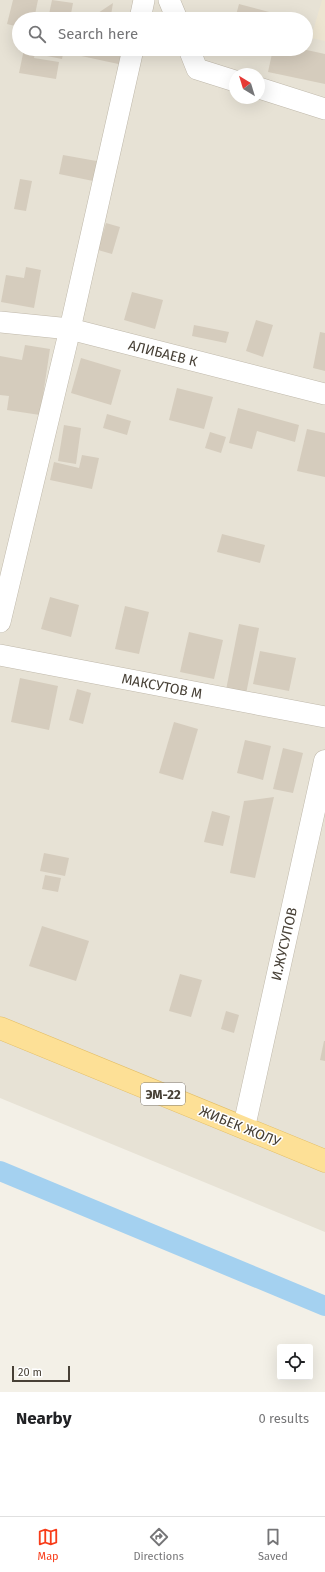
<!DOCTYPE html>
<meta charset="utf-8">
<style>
body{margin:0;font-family:"Fira Sans",sans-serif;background:#f2f2f2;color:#202124}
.controls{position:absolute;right:12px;bottom:12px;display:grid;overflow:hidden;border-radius:4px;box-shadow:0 4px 16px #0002}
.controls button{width:36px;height:36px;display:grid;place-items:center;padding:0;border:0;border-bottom:1px solid #e0e0e0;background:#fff;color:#202124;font:20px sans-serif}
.compass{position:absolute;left:229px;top:68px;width:36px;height:36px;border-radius:50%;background:#fff;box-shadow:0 4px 16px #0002;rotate:322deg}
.scale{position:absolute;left:12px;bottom:10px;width:58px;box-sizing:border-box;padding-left:4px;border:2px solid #474036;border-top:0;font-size:11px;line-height:14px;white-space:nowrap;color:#474036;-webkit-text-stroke:3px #fff;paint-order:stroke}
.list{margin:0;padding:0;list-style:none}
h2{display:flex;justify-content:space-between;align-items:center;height:52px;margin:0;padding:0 16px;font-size:17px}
h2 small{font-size:13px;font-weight:400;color:#757577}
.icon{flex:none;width:22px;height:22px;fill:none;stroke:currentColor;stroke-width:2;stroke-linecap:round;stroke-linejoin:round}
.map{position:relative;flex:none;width:325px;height:1392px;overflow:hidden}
.search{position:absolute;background:#fff;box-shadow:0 4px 16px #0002;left:12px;right:12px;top:12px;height:44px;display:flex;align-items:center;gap:10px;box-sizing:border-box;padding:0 14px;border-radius:22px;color:#757577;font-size:15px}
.sheet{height:124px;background:#fff}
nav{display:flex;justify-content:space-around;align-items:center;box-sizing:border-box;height:56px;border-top:1px solid #e0e0e0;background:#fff;font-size:11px;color:#757577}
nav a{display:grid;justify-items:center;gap:2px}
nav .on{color:#f83c19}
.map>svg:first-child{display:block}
</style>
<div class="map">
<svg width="325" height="1392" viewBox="0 0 325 1392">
<rect width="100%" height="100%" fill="#f3f0e7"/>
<!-- residential -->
<path fill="#e7e2d5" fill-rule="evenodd" d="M0,0H325V1232L0,1098ZM19,19H306V49H19ZM235,74H259V98H235Z"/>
<!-- education -->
<path fill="#ede5d1" d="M322,0H325V41L311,38Z"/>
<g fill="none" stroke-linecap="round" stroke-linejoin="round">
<!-- canal -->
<path stroke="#a4d1f0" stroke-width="20" d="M0,1171L325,1306"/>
</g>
<!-- building -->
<g fill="#d5ccbd">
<path d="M13,0H38L34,19H19V27L7,24Z"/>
<path d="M52,0L73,3L70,19H48Z"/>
<path d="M113,3L111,15L98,13Z"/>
<path d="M239,4L273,13L271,19H235Z"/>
<path d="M81,12L110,18V19H79Z"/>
<path d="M24,49H36L34,58L59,62L56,79L19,73Z"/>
<path d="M43,49H64L62,59L42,55Z"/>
<path d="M73,49H127L123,65L72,54Z"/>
<path d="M273,49H302L325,54V84L268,72Z"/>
<path d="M63,155L102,162L98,182L59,174Z"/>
<path d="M20,179L32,181L26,211L14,209Z"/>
<path d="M106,223L120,227L112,254L98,250Z"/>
<path d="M26,267L41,270L34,308L1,302L6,275L24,278Z"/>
<path d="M132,292L163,300L155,329L124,320Z"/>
<path d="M256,320L273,325L263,357L246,351Z"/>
<path d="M194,325L229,332L226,343L192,336Z"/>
<path d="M320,332L325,333V371L313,368Z"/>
<path d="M25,345L50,349L40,415L7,410L9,396L0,395V356L22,360Z"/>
<path d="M81,358L121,370L111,405L71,393Z"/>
<path d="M177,388L213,397L204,429L169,420Z"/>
<path d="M238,408L299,425L295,442L257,431L252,449L229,443Z"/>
<path d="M107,414L131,421L127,435L103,428Z"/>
<path d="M64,425L81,428L76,464L58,461Z"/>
<path d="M307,429L325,433V477L297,471Z"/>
<path d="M210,432L226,437L221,453L205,448Z"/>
<path d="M82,455L99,458L92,489L50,480L54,462L79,468Z"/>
<path d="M222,534L265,545L260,563L217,552Z"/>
<path d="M50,597L79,605L71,637L41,629Z"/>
<path d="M125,606L149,612L139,654L115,649Z"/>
<path d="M239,624L259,628L246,694L226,690Z"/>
<path d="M189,632L223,640L214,679L180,672Z"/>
<path d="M260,651L296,658L289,691L253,684Z"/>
<path d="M20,678L58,686L49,730L11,722Z"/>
<path d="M77,689L91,693L83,724L69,720Z"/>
<path d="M174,722L198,729L183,780L159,773Z"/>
<path d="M245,740L271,746L263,780L237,773Z"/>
<path d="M283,748L303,753L293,793L273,789Z"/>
<path d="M274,797L255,878L230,873L244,801Z"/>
<path d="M212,811L230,816L223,846L204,842Z"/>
<path d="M44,853L69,858L65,876L40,871Z"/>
<path d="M45,875L61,878L58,892L42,889Z"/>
<path d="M42,926L89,941L76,981L29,966Z"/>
<path d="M180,974L202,980L191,1017L169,1011Z"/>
<path d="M226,1011L239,1015L234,1033L221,1029Z"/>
<path d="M324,1041H325V1061L320,1060Z"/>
</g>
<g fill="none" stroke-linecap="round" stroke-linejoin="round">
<!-- minor casing -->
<g stroke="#bfb8aa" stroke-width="22">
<g id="minor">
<path d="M169,0L177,19"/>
<path d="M140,19L144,0"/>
<path d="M189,49L197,69L235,81"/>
<path d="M259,88L325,109"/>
<path d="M0,322L70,329L325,394"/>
<path d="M0,622L70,329L133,49"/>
<path d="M0,655L325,717"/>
</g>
</g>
<!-- tertiary casing -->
<g stroke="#bfb8aa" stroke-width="23">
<path id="tertiary" d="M244,1127L325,761"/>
</g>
<!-- primary casing -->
<g stroke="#e3be66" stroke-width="23">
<path id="primary" d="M0,1028L325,1161"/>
</g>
<!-- minor -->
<use href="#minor" stroke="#fff" stroke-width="21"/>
<!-- tertiary -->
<use href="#tertiary" stroke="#fff" stroke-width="22"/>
<!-- primary -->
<use href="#primary" stroke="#fde096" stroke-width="22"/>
</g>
<g text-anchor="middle" stroke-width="3" stroke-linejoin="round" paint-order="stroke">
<!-- shield labels -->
<rect fill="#fff" stroke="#7e7972" stroke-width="1" x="141" y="1083" width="44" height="22" rx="3"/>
<g font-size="13" font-weight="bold" fill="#474036">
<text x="163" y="1099">ЭМ-22</text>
</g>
<!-- street labels -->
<g font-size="14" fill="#474036" stroke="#fff">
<text transform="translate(163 353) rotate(14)" y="5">АЛИБАЕВ К</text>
<text transform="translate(162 686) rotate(11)" y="5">МАКСУТОВ М</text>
<text transform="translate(284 944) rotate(-77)" y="5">И.ЖУСУПОВ</text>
<text transform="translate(240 1126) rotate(22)" y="5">ЖИБЕК ЖОЛУ</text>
</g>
</g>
</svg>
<div class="controls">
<button><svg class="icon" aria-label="locate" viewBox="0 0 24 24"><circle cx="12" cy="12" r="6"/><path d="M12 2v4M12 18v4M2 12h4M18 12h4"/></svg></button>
</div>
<svg class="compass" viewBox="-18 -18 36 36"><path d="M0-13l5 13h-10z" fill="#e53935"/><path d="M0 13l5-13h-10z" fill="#757577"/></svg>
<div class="scale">20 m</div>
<div class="search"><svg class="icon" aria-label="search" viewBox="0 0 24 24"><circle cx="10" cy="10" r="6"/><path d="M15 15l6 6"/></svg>Search here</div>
</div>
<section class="sheet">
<h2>Nearby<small>0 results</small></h2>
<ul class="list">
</ul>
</section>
<nav>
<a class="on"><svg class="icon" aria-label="map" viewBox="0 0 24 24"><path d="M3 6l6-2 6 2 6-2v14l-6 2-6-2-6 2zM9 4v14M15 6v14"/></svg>Map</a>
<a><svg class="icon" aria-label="directions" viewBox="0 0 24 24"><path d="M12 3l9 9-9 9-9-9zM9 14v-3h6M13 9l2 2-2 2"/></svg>Directions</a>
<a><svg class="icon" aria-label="saved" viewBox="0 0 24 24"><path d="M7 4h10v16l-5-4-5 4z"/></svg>Saved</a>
</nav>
